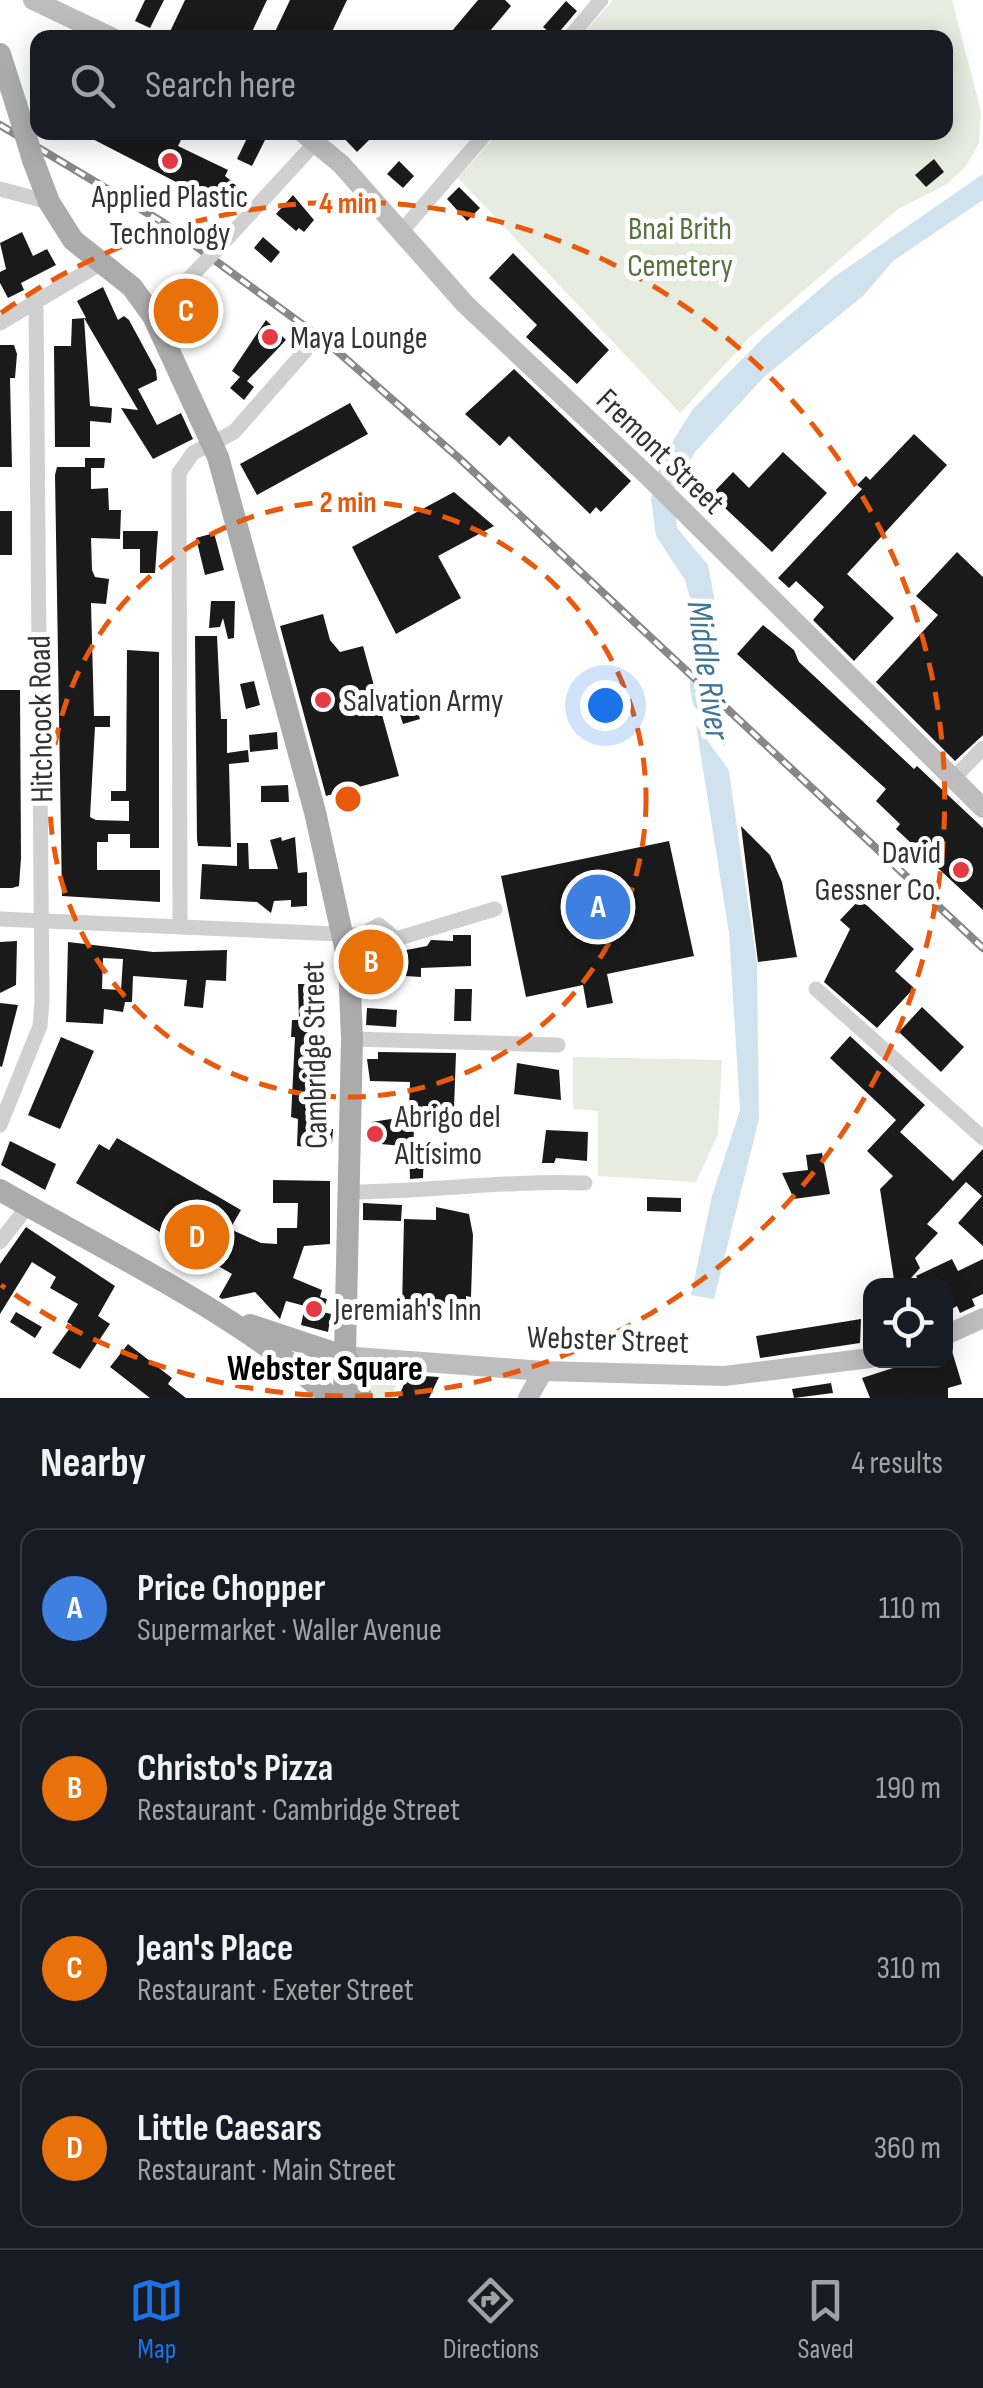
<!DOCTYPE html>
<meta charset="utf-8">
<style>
body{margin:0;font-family:"Sofia Sans Condensed",sans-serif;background:#20242c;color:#f1f3f6}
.controls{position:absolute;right:30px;bottom:30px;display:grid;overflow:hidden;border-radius:20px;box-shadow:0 5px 25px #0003}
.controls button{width:90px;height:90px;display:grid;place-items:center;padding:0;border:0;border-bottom:2px solid #363941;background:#171b24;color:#f1f3f6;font:50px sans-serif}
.you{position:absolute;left:605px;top:705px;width:35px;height:35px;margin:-25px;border:8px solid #fff;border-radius:50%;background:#1a73e8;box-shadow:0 0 0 15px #1a73e833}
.badge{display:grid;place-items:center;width:65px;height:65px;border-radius:50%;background:#1a73e8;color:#fff;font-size:32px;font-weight:700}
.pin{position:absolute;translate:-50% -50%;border:5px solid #fff;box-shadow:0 2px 10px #0006}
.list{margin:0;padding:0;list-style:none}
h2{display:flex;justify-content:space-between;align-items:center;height:130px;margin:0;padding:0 40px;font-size:42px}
h2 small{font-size:32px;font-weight:400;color:#9ea1a6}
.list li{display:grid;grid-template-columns:65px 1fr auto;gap:30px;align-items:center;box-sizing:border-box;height:160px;margin:0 20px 20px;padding:0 20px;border:2px solid #363941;border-radius:20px}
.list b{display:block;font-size:38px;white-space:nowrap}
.list p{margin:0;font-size:32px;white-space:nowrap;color:#9ea1a6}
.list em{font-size:32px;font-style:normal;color:#9ea1a6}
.icon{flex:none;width:55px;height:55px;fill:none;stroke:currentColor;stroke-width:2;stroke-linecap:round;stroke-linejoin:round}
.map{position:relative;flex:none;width:983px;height:1398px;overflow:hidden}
.search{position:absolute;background:#171b24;box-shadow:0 5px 25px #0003;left:30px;right:30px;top:30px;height:110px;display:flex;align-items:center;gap:25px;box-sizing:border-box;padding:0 35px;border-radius:20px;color:#9ea1a6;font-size:38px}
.sheet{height:850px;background:#171b24}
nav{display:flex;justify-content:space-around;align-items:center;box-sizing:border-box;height:140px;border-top:2px solid #363941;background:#171b24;font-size:28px;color:#9ea1a6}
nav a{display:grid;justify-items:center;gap:5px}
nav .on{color:#1a73e8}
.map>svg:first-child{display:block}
</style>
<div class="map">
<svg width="983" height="1398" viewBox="0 0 983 1398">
<rect width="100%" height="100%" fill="#fff"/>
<!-- green -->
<g fill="#e6ecdf">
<path d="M613,0H952L981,111L979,143L966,166L947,184L898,209L749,338L680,413L458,178L498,133L946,132V38L580,37Z"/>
<path d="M573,1057L722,1060L718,1134L696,1182L598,1176V1111L573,1109Z"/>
<path d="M402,1371L391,1398H372L369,1382L375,1372Z"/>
</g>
<!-- water -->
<path fill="#cfe2ee" d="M983,174V200L893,261L864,295L764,377L695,452L673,491L677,528L708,565L714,597L715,677L757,963L759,1119L714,1299L691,1295L712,1196L740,1110L729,933L690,687L691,602L685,580L656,536L651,499L661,460L693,409L764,337L834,277Z"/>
<!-- pier -->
<g fill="#fff">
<path d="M687,656L722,687L724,712L686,676Z"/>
<path d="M686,695L733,758L736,780L689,715Z"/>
</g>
<!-- building -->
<g fill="#1a1a1a" fill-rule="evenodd">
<path d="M145,0H164L150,28L135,21Z"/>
<path d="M185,0H267L249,38H167Z"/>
<path d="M290,0H347L329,38H272Z"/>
<path d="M478,0H505L511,6L484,38H446Z"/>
<path d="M566,1L577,11L555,37L543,27Z"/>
<path d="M79,132H185L178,146L228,170L225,176L244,191L233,205L217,193L213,201Z"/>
<path d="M250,132H269L252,166L237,159Z"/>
<path d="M338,132H377L357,152Z"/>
<path d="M934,159L944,172L926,187L915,175Z"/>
<path d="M399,161L414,176L403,188L387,174Z"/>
<path d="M459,187L480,208L467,221L447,199Z"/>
<path d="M293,195L314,220L304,232L299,228L296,231L276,214Z"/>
<path d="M22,232L33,256L47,249L56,265L21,283L24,290L8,298L0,283V272L6,269L0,243Z"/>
<path d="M263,237L280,252L271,263L254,248Z"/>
<path d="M513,253L609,350L577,384L526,337L537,325L489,278Z"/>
<path d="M103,287L118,320L124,316L129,320L156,370L157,380L138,389L157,425L181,413L193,439L153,459L121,408L138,410L84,318L90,406L112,408L111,423L90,421V447H55L54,346H71L72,319L86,318L77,301Z"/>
<path d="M192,293L203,304L201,308L180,330L172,314Z"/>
<path d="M266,320L286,340L247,381L254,387L244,400L230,388L240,377L232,371Z"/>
<path d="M0,345H14L17,354L15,378H10L12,467H0Z"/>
<path d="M514,369L631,481L601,512L596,507L590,514L509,436L500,446L465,414Z"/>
<path d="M350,403L368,434L257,495L240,464Z"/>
<path d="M914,434L947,465L847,574L894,618L854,661L813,620L824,607L796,581L789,588L778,578L862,489L857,485L866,476L870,480Z"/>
<path d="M783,452L827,493L772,552L711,495L733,472L749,488Z"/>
<path d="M85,458H105L104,468H91V489L108,488L109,510H121L120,539L91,538L92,570L95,577L109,579L106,604L91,603L94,716H110V727H95L90,817L96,820L129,821V801H111V791H126L127,650L159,652V848H130V834H108V842H97V870H160V902L62,896L55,475L57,467H85Z"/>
<path d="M454,492L494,526L438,556L461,598L396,634L352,547Z"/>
<rect x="0" y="511" width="12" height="44"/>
<path d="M123,531H158L155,573H140V549H123Z"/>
<path d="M214,533L224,570L205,575L196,538Z"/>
<path d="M957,552L983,577V735L955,761L876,682L938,615L916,596Z"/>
<path d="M211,601H235L234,638L228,639L223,618L220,627L209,628Z"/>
<path d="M323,614L330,640L340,652L363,646L399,776L326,796L280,626Z"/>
<path d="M763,625L794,650L799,662L914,769L917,766L983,828V910L896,829L900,824L876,801L886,789L737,654Z"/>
<path d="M195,636H217L221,719H227V753L248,750L249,762L229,764L231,847L198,846L197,839Z"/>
<path d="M254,681L260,705L246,709L240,684Z"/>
<path d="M0,690H20L21,858L19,886L12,888H0Z"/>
<path d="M414,699L420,719L403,724L397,705Z"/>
<path d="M277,732L278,749L250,752L249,735Z"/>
<path d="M288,785L289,802H261V786Z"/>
<path d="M741,826L770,855L782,882L797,957L758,962Z"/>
<path d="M281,837L282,841L295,837L298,873L307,872V906L291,907V900L274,901L271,913L257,902L200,899L202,864L237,866V843H248L249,869H278L270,840Z"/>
<path d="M669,841L694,956L607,974L613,1003L587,1008L583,985L526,997L501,876Z"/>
<path d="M860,899L914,949L895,971L914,988L877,1028L824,982L850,929L840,920Z"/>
<path d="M453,935H471V966L421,968V977L405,976V967L368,971L365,958L427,946L431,940L453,941Z"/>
<path d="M17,941L16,985L0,993V942Z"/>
<path d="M68,942L153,952L227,950L226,981L206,980L203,1008L184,1006L187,980L133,976L132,1002H125L123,1012L104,1009L103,1024L66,1022ZM103,958L123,959L121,990L102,989Z"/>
<path d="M298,984H320L325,1021L322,1100H326L324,1129H333L332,1143L316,1148L297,1146L298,1119L291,1117L295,1037H291L292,1020H299Z"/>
<path d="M455,989H472L471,1021H454Z"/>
<path d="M0,1003L18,1005L2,1067L0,1066Z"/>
<path d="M922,1007L964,1047L941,1072L899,1032Z"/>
<path d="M367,1008L397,1010L396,1027L366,1025Z"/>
<path d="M850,1036L925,1105L900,1132L953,1181L983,1149V1246L958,1223L982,1196L966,1182L927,1224L938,1233L915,1258L920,1268L904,1286H895L880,1189L893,1176L867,1151L896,1120L830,1058Z"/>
<path d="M61,1037L94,1051L60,1129L28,1115Z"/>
<path d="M378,1052L456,1053L454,1108L409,1107L410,1082L370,1081L367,1059H378Z"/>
<path d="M517,1063L559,1070L561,1100L514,1094Z"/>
<path d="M391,1119L401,1120L400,1129L414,1130L413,1147L370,1143L372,1122Z"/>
<path d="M546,1130L588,1132L587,1161L556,1158L554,1163H542Z"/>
<path d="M117,1138L241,1210L230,1229L261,1243L277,1244V1228H297L298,1203H273V1180L330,1181V1244L304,1246L293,1278L322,1290L320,1297L327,1299L323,1312L331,1314L328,1332L301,1325L305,1306L286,1301L280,1319L255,1292L222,1299L219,1297L232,1274L76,1183L99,1144L109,1150Z"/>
<path d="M10,1141L56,1164L45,1190L1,1165Z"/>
<path d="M409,1148H424L423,1178L410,1179Z"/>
<path d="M822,1153L830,1194L794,1199L782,1173L808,1170L806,1155Z"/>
<path d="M647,1197L681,1198V1212L647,1211Z"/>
<path d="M363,1203L402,1205L401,1221L363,1220Z"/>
<path d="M436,1207L469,1214L473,1235L471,1297L466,1296V1305L402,1308L404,1219L436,1220Z"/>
<path d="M26,1227L115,1286L98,1316L110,1324L80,1369L52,1353L72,1325L67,1322L78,1304L50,1288L56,1277L32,1262L0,1314V1264Z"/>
<path d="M952,1259L958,1271L983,1259V1294L972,1299L975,1306L960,1313L957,1306L946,1312V1286H922L916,1276Z"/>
<path d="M16,1312L42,1327L35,1338L10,1322Z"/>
<path d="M861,1319L860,1343L760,1358L756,1336Z"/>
<path d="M128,1344L172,1378L168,1384L186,1398H150L110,1367Z"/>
<path d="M951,1348L962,1384L948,1388V1398H870L862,1378L918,1360H946V1349Z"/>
<path d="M408,1375L439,1377L429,1398H398Z"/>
<path d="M831,1383L833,1393L794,1398L792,1389Z"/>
</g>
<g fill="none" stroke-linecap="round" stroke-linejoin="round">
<!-- street -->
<g stroke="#d0d0d0" stroke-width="15">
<path d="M569,38L601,0"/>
<path d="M0,189L49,202"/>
<path d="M401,232L487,132"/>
<path d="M224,242L316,142"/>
<path d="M153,316L200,267"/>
<path d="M0,323L103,262"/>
<path d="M952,780L983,748"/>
<path d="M0,919L361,935L379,925L396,939L495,909"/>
<path d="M180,926L179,473L193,453L234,432L305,351"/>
<path d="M816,989L983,1138"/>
<path d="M352,1039L558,1045"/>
<path d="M0,1125L40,1026L42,1001L36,306"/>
<path d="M348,1192C428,1192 506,1180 585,1183"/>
<path d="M0,1242L28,1206"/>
</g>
<!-- secondary -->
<g stroke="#bdbdbd" stroke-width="20">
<path d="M33,0L113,38"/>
<path d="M302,132L341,164L465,304L648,476L983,808"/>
<path d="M946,1335L983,1318"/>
<path d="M343,1356L543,1371L724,1376L870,1358"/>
<path d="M528,1398L543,1371"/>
</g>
<!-- primary -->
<g stroke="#ababab" stroke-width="22">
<path d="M0,54L16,104"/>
<path d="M33,160L49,202L73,240L132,287L153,316L218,457L315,812L349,965L352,1039L344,1398"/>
<path d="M0,1190C104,1250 245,1317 331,1398"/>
<path d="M250,1325L343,1356L357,1369L361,1398"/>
</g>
<!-- rail casing -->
<g stroke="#888" stroke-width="8">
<path id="rail" d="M0,125L164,223L329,344L460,459L983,948"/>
</g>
<!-- rail -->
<use href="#rail" stroke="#fff" stroke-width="4" stroke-dasharray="11" stroke-linecap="butt"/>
<!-- street-bridge -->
<path stroke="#d0d0d0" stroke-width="15" d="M200,267L224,242"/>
<!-- primary-bridge -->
<path stroke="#ababab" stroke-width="22" d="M16,104L33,160"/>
</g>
<!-- distance rings -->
<g fill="none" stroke="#e8590c" stroke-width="5" stroke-dasharray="18 12">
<circle cx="348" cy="799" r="298"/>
<path d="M1 313A597 597 0 1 1 1 1285"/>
</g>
<!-- markers -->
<g fill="#e63946" stroke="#fff" stroke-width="4">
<circle cx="170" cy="161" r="10"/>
<circle cx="270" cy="337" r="10"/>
<circle cx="323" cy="700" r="10"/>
<circle cx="961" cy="870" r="10"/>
<circle cx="375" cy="1134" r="10"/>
<circle cx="314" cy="1309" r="10"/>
</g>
<g text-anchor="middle" stroke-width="10" stroke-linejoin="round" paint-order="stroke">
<!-- poi labels -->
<g font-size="32" fill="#333" stroke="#fff" text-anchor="start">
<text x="170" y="207" text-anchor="middle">Applied Plastic<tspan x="170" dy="37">Technology</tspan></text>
<text x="290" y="348">Maya Lounge</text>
<text x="343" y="711">Salvation Army</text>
<text x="941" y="863" text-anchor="end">David<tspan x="941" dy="37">Gessner Co.</tspan></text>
<text x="395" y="1127">Abrigo del<tspan x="395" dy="37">Altísimo</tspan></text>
<text x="334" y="1320">Jeremiah's Inn</text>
</g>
<!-- park labels -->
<g font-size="32" fill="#56703f" stroke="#fff">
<text x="680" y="239">Bnai Brith<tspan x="680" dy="37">Cemetery</tspan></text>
</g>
<!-- street labels -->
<g font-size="32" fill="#333" stroke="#fff">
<text transform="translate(661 451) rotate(44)" y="11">Fremont Street</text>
<text transform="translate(40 719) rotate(-91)" y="11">Hitchcock Road</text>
<text transform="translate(314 1055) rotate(-91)" y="11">Cambridge Street</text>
<text transform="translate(608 1339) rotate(2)" y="11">Webster Street</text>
</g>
<!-- water labels -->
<g font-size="35" font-style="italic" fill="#3f7597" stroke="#fff">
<text transform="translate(709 670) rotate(82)" y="12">Middle River</text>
</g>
<!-- neighbourhood labels -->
<g font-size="35" font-weight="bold" fill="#000" stroke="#fff">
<text x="325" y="1380">Webster Square</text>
</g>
</g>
<circle cx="348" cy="799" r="15" fill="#e8590c" stroke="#fff" stroke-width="5"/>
<g font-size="30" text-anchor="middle" font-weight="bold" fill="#e8590c" stroke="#fff" stroke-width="10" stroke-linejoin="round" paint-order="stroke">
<text x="348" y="213">4 min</text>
<text x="348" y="512">2 min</text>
</g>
</svg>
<div class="controls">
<button><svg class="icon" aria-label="locate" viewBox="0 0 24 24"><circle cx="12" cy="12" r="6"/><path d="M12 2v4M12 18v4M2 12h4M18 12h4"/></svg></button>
</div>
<div class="you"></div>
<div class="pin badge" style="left:598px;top:907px;background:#3f7fe0">A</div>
<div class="pin badge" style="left:371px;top:962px;background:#e8710a">B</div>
<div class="pin badge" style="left:186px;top:311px;background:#e8710a">C</div>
<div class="pin badge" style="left:197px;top:1237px;background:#e8710a">D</div>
<div class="search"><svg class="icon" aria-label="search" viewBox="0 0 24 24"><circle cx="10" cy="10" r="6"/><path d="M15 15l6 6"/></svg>Search here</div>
</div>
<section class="sheet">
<h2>Nearby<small>4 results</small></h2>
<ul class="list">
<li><span class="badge" style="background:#3f7fe0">A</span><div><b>Price Chopper</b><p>Supermarket · Waller Avenue</p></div><em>110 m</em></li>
<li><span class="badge" style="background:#e8710a">B</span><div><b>Christo's Pizza</b><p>Restaurant · Cambridge Street</p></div><em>190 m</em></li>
<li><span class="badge" style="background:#e8710a">C</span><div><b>Jean's Place</b><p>Restaurant · Exeter Street</p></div><em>310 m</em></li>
<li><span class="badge" style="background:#e8710a">D</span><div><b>Little Caesars</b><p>Restaurant · Main Street</p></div><em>360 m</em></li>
</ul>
</section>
<nav>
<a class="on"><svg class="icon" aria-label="map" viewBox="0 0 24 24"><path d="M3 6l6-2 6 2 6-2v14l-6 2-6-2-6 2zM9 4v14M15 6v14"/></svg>Map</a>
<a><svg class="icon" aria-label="directions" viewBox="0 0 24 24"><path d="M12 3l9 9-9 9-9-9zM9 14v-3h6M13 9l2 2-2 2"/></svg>Directions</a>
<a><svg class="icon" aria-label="saved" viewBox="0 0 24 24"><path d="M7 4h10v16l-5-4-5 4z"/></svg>Saved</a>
</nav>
